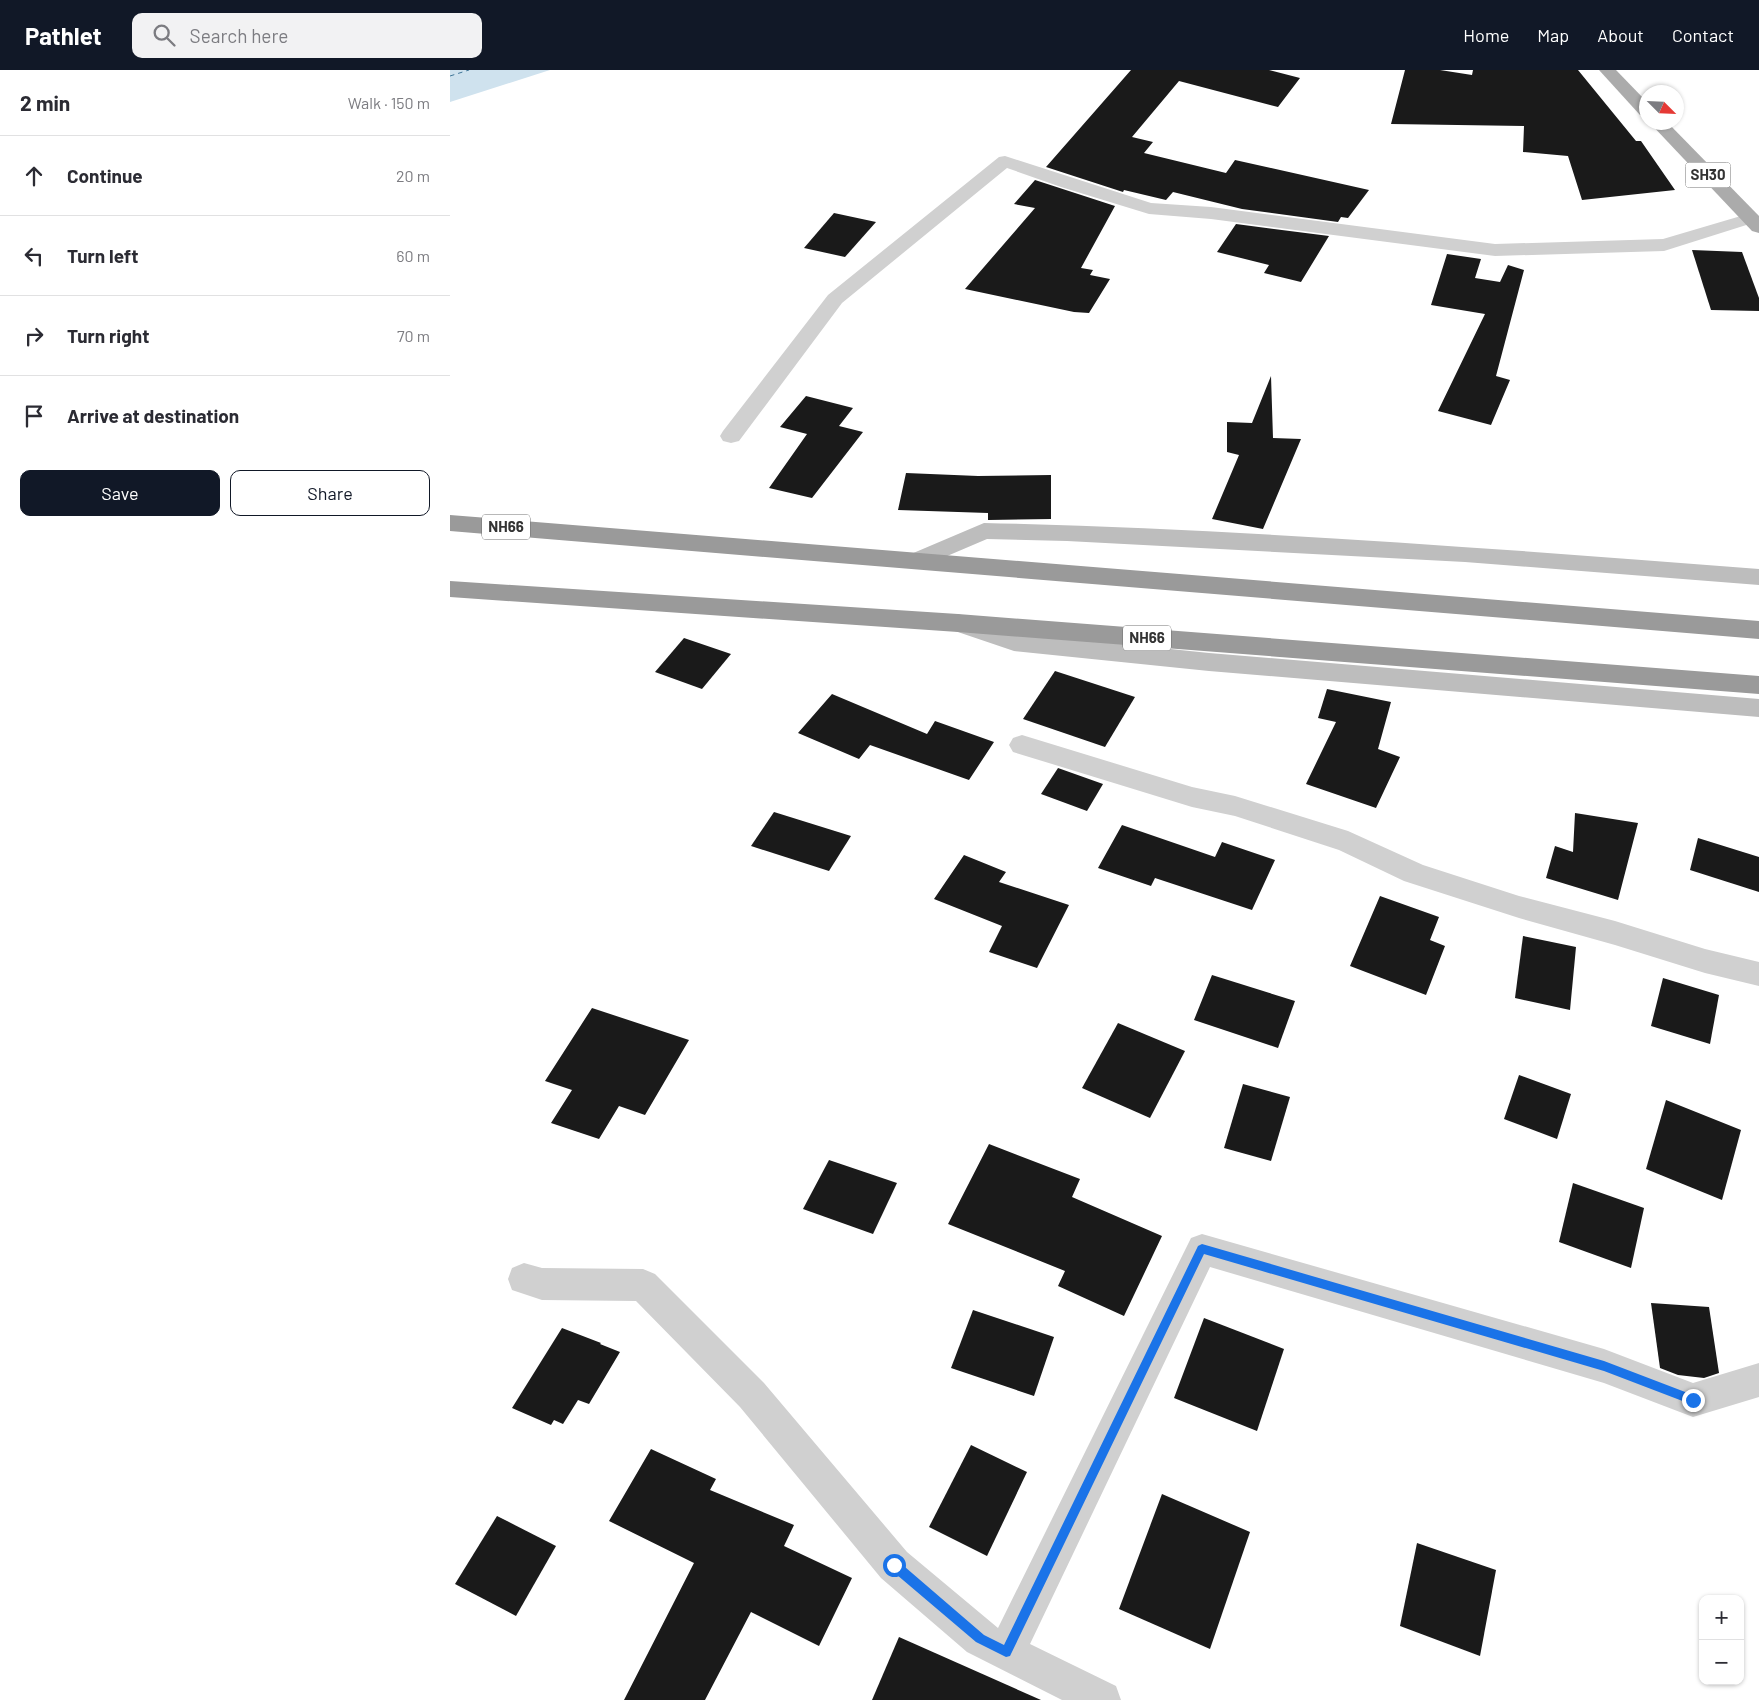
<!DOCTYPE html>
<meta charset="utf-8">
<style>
body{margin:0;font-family:Barlow,sans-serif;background:#f2f2f3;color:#2b2b33}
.controls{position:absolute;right:15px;bottom:15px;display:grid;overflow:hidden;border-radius:10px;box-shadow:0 1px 4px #0004}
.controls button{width:45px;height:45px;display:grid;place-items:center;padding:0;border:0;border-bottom:1px solid #e1e1e2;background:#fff;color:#2b2b33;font:25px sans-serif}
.compass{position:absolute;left:1189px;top:15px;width:45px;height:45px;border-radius:50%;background:#fff;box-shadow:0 1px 4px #0004;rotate:114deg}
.stop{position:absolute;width:15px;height:15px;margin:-11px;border:4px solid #1a73e8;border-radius:50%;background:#fff}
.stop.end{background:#1a73e8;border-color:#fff;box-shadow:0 1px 5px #0008}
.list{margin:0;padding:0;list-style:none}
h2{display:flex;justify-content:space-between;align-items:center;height:65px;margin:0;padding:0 20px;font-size:21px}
h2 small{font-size:16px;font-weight:400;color:#7c7c81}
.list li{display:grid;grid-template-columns:32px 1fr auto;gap:15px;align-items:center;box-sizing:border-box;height:80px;padding:0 20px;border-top:1px solid #e1e1e2}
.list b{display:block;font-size:19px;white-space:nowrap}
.list em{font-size:16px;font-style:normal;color:#7c7c81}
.actions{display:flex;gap:10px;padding:15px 20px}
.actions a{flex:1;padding:11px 0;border:1px solid #111827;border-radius:10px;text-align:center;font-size:18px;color:#111827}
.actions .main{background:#111827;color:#fff}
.icon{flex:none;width:28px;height:28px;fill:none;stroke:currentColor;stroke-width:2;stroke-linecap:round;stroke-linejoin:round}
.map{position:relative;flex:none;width:1309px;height:1630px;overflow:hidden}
header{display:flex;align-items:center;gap:30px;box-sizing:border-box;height:70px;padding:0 25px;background:#111827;color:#fff}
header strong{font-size:24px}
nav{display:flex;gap:28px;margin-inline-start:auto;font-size:18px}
.search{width:350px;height:45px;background:#f2f2f3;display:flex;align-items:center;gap:12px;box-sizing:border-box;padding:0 18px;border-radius:10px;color:#7c7c81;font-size:19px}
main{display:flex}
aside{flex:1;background:#fff}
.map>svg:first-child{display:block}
</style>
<header>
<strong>Pathlet</strong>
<div class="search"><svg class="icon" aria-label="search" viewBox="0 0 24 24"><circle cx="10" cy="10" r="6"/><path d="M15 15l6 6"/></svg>Search here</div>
<nav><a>Home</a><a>Map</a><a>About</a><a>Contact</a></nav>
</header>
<main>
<aside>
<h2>2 min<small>Walk · 150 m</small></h2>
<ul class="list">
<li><svg class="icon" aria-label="ahead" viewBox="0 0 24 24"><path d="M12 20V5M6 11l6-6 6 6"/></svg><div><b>Continue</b></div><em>20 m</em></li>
<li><svg class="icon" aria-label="left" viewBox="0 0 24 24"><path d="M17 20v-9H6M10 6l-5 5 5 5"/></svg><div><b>Turn left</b></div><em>60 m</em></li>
<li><svg class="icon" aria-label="right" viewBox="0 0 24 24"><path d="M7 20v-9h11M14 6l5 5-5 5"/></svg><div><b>Turn right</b></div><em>70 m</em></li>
<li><svg class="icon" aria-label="arrive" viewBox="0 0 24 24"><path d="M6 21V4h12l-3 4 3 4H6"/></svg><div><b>Arrive at destination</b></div></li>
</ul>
<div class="actions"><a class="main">Save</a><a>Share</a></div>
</aside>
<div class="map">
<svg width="1309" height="1630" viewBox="0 0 1309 1630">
<rect width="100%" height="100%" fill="#fff"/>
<!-- water -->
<path fill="#cfe2ee" d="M0,0H100L0,32Z"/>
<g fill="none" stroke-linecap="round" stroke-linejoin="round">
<!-- ferry -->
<path stroke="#3f7597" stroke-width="1" stroke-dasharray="4.5 4" stroke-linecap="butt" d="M0,6L19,0"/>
</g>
<!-- building -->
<g fill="#1a1a1a">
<path d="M681,0H819L850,8L828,37L729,11L682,67L703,72L694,83L776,103L785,90L919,120L898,148L891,147L888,152L792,139L723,122L716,130L674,120L673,122L596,97Z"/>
<path d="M955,0H990L1022,5L1023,0H1128L1186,71H1191L1225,120L1132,130L1118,86L1073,82L1074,56L941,54Z"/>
<path d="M585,110L665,136L631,198L643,200L640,205L660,209L639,243L624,242L515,219L585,138L564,134Z"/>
<path d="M384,143L426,152L395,187L354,178Z"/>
<path d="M786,154L879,166L851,212L814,203L819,195L767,182Z"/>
<path d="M1242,180L1292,182L1309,228V241L1261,240Z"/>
<path d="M997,184L1031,189L1025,208L1050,212L1058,195L1074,200L1046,306L1060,310L1041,355L988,341L1035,244L981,235Z"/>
<path d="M821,306L823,368L851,369L813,459L762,449L789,385L777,382V352L802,353Z"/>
<path d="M356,326L403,338L389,356L413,362L362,428L319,418L357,364L330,357Z"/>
<path d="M456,403L528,406L601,405V449L538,450V443L448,440Z"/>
<path d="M234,568L281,584L252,619L205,602Z"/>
<path d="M605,601L685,627L655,677L573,649Z"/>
<path d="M877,619L941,632L928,679L950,687L926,738L856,714L886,652L868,648Z"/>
<path d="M382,624L477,664L485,651L544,672L519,710L420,675L409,689L348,663Z"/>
<path d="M608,698L653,714L637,741L591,724Z"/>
<path d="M324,742L401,766L379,801L301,776Z"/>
<path d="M1125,743L1188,753L1168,830L1096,808L1105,776L1123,782Z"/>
<path d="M672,755L765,787L772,772L825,790L802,840L705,808L701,816L648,798Z"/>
<path d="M1248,768L1309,787V822L1240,800Z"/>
<path d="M514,785L556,802L549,812L619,835L587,898L539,882L552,856L484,829Z"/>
<path d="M930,826L989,847L980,870L995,876L976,925L900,896Z"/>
<path d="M1073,866L1126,877L1120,940L1065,928Z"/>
<path d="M762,905L845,931L828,978L744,950Z"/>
<path d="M1213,908L1269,925L1260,974L1201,956Z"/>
<path d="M142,938L239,970L195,1045L169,1036L149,1069L101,1053L122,1020L95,1011Z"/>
<path d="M668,953L735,981L700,1048L632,1018Z"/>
<path d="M1069,1005L1121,1024L1107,1069L1054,1049Z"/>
<path d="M793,1014L840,1027L821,1091L774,1078Z"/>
<path d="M1216,1030L1291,1060L1272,1130L1196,1099Z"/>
<path d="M539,1074L630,1109L622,1127L712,1166L674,1246L608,1216L615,1201L498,1154Z"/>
<path d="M379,1090L447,1113L423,1164L353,1139Z"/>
<path d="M1123,1113L1194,1138L1181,1198L1109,1172Z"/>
<path d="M1201,1233L1259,1237L1269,1303L1254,1308L1228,1305L1210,1298Z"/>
<path d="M523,1240L604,1267L584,1326L501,1298Z"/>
<path d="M754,1248L834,1279L807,1361L724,1328Z"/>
<path d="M112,1258L151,1273L150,1274L170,1282L139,1334L128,1330L113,1354L104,1350L101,1355L62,1338Z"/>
<path d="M521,1375L577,1402L537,1486L479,1457Z"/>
<path d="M201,1379L266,1409L260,1420L344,1455L334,1476L402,1508L369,1576L301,1542L255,1630H174L244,1493L159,1451Z"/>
<path d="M712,1424L800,1462L760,1579L669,1539Z"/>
<path d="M47,1446L106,1476L66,1546L5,1514Z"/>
<path d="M967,1473L1046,1500L1030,1586L950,1556Z"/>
<path d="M449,1567L591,1630H422Z"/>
</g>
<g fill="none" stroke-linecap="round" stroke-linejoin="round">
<!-- street -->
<g fill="#d0d0d0" fill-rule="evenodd">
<path d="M555,86L701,133L761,137L1045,174L1213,169L1301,143L1308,145L1309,151L1214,181L1045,186L761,149L699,144L611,117L557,98L392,233L289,371L281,373L273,371L270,366L273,361L378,225L549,87Z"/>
<path d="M572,665L742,717L785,726L898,761L973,795L1069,826L1165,851L1255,879L1309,892V916L1255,903L1165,875L1069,848L954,811L889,780L785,746L742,737L563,682L559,675L563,668Z"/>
<path d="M752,1164L1154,1279L1243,1313L1309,1293V1327L1243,1347L1154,1313L760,1197L580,1574L666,1616L671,1630H612L517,1582L431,1508L290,1337L186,1231L92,1230L62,1220L58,1209L62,1198L74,1193L92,1198L193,1199L205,1204L314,1313L457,1482L548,1558L741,1168Z"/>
</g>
<!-- secondary -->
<g fill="#bdbdbd" fill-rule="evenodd">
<path d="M534,453C793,459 1051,479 1309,499V515L1015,492L617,471L537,469L469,498L461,496L457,490L461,484Z"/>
<path d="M508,544L565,563L759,583L1309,629V647L759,601L564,581L499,559L496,553L499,547Z"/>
</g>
<!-- primary -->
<g fill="#ababab" fill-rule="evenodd">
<path d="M1149,0H1166L1196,31V46L1190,45Z"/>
<path d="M1199,52H1217L1309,146V163L1302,161Z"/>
</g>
<!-- highway -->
<g fill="#9a9a9a" fill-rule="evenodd">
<path d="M0,445L1309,551V569L0,461Z"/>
<path d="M0,511L508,544L1309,606V624L508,562L0,527Z"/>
</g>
</g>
<!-- route -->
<path fill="#1a73e8" d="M752,1174L1154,1291L1243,1325L1248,1330L1243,1335L1154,1301L754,1184L560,1586L556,1587L526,1572L440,1499L439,1495L440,1491L444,1490L448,1491L534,1565L554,1575L748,1176Z"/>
<g text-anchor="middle" stroke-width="5" stroke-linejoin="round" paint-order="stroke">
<!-- shield labels -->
<g fill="#fff" stroke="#707070" stroke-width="1">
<rect x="1235.5" y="92.5" width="45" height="25" rx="4"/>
<rect x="32" y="444.5" width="48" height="25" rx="4"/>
<rect x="673" y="555.5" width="48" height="25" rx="4"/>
</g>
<g font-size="15" font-weight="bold" fill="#333">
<text x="1258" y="110">SH30</text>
<text x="56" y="462">NH66</text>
<text x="697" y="573">NH66</text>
</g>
</g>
</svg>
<div class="controls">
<button>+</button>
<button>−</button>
</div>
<svg class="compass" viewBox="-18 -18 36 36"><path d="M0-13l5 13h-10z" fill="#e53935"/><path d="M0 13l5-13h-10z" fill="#7c7c81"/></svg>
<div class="stop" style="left:444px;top:1495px"></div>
<div class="stop end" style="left:1243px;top:1330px"></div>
</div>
</main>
